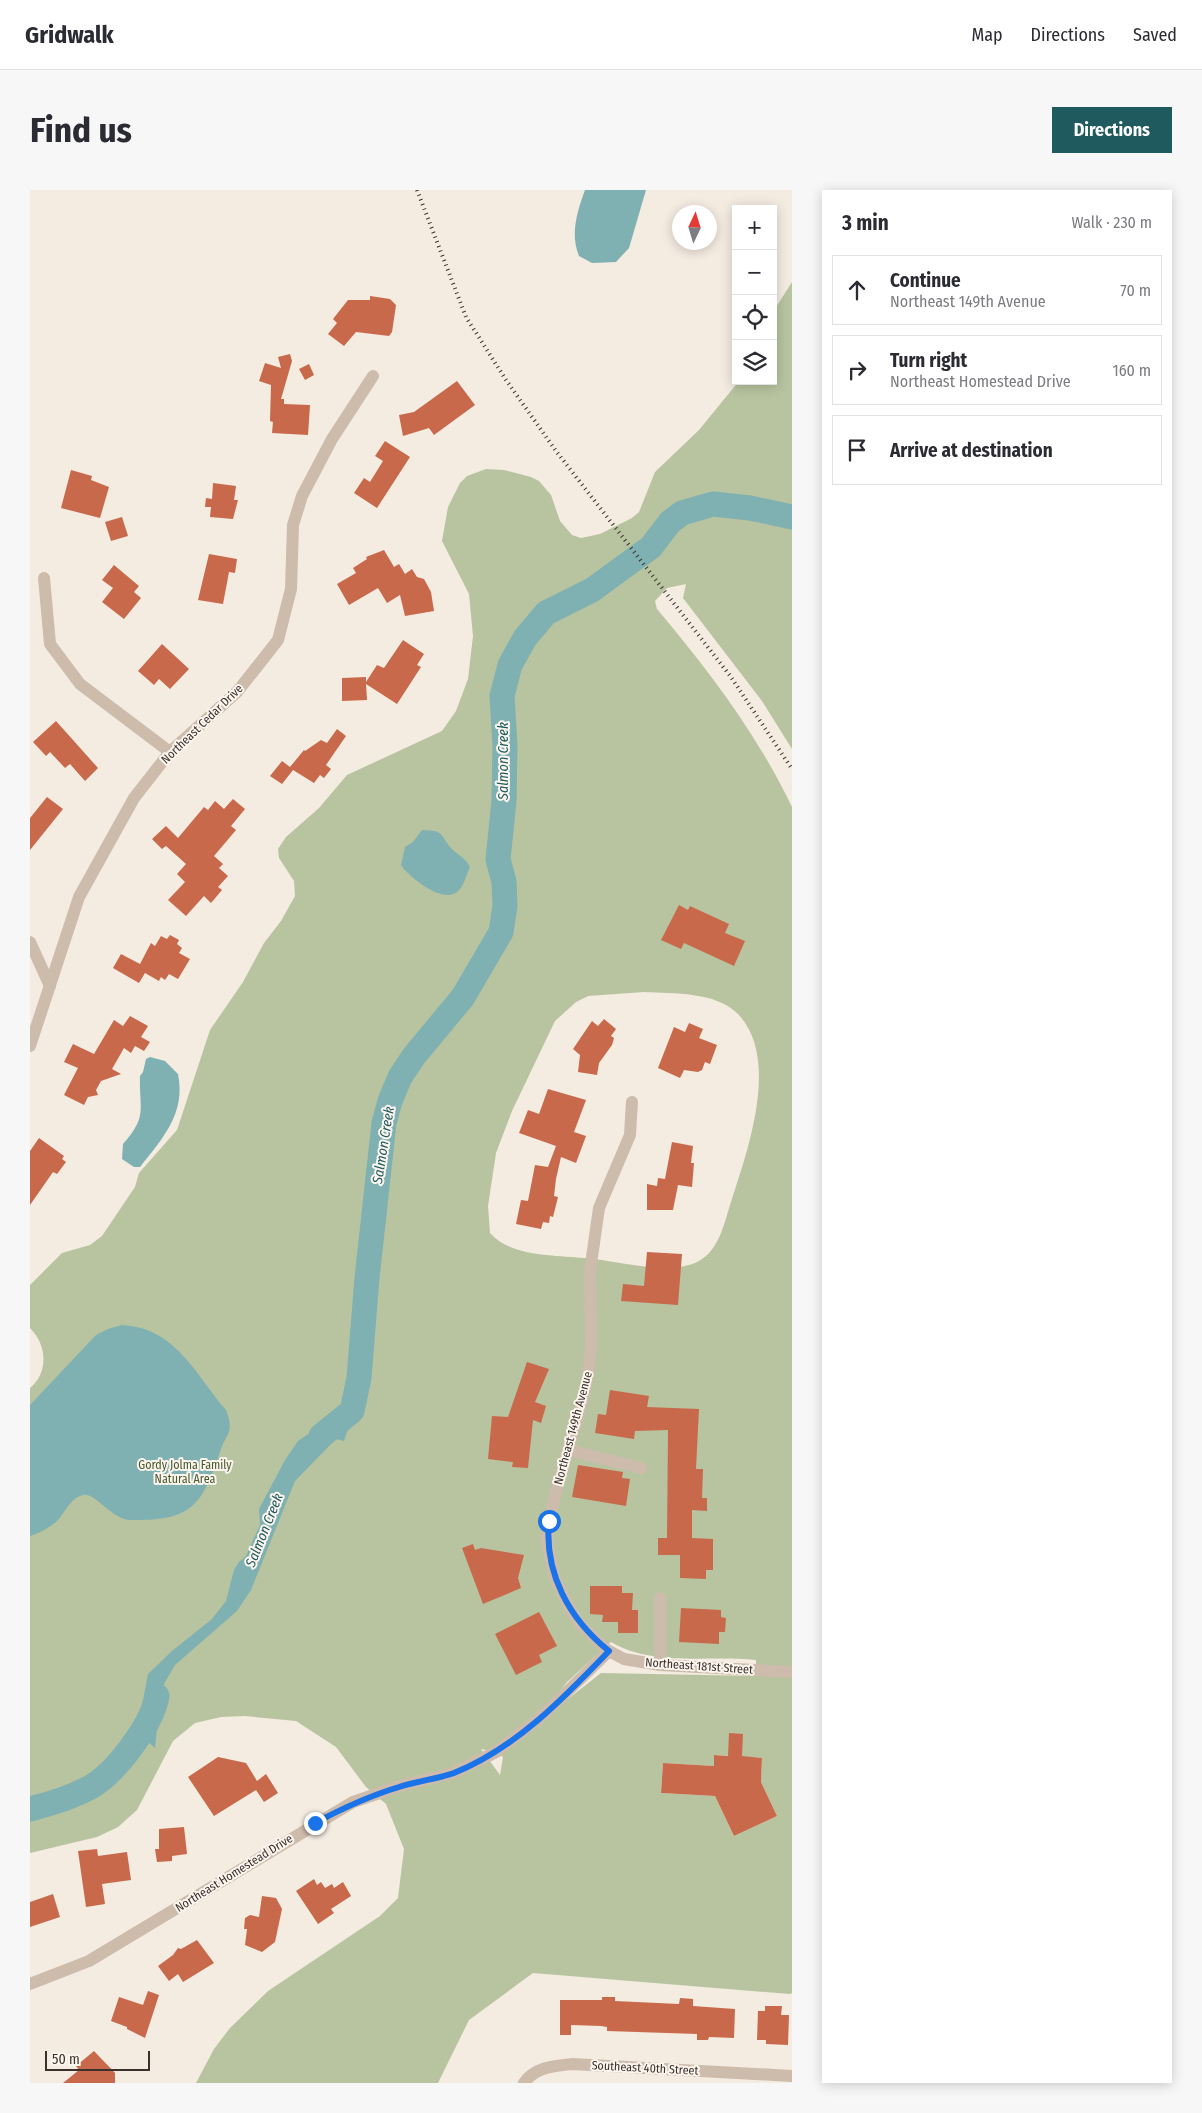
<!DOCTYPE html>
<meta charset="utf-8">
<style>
body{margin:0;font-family:"Fira Sans Condensed",sans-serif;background:#f7f7f7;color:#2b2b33}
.controls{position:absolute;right:15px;top:15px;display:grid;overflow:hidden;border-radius:0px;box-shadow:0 2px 12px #0003}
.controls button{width:45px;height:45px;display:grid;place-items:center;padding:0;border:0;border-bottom:1px solid #e1e1e2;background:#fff;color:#2b2b33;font:25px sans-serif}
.compass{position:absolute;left:642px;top:15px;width:45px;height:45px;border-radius:50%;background:#fff;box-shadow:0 2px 12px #0003;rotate:4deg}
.scale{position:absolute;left:15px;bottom:12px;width:105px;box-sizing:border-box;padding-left:5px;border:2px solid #3b302b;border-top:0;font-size:14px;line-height:18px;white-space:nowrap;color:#3b302b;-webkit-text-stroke:4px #fbf5ee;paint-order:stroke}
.stop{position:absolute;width:15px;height:15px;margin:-11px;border:4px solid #1a73e8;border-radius:50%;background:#fff}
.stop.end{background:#1a73e8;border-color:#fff;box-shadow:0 1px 5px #0008}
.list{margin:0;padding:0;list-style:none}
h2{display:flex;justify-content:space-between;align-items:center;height:65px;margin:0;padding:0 20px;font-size:21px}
h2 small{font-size:16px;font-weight:400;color:#7c7c81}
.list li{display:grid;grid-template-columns:32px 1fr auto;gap:15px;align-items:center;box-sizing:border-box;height:70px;margin:0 10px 10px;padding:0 10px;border:1px solid #e1e1e2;border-radius:0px}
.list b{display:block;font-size:19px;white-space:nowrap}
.list p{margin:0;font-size:16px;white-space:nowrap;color:#7c7c81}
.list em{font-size:16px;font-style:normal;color:#7c7c81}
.icon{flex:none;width:28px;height:28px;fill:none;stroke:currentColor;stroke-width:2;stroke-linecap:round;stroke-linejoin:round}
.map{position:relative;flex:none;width:762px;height:1893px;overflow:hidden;border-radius:0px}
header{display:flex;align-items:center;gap:30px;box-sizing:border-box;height:70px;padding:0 25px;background:#fff;border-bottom:1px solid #e1e1e2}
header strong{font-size:24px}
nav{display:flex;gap:28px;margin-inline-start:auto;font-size:18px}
.intro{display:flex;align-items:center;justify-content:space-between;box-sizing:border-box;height:120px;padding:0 30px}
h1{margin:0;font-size:35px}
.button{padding:12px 22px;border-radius:0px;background:#1f5a5e;color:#fff;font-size:18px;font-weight:700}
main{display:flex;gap:30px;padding:0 30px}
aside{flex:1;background:#fff;border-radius:0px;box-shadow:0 2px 12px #0003}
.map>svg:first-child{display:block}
</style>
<header>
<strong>Gridwalk</strong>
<nav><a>Map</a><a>Directions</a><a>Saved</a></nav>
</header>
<div class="intro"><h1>Find us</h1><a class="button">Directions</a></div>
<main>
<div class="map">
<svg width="762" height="1893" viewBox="0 0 762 1893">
<rect width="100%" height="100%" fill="#f4ebe1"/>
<!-- green -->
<path fill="#b8c4a0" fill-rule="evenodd" d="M762,92V559L732,511L653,408L656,394L637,398L625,411L627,419C679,481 727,544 762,617V1803L760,1804L503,1783L439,1830L408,1893H166L184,1859L200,1838L238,1801L350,1726L368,1708L374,1659L356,1614L336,1597L306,1557L266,1531L215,1526L191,1527L165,1533L143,1551L107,1620L88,1637L67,1647L0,1663V1198C19,1182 17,1155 0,1138V1095L32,1063L60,1055L72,1046L105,997L109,983L147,940L180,840L213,792L234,753L251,731L265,706L264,691L249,668L248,659L256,647L289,618L317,585L412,541L426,521L438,489L443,446L439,404L412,351L418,317L430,293L437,286L456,279L474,280L501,287L509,291L521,305L530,331L542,345L551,348L570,344L602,328L609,322L625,282L669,240L709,191H743V122ZM614,802C644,804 685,801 708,824C751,869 717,962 701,1012C694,1033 690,1059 669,1071C640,1087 586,1070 554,1068C525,1065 481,1067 460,1043L458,1016L466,963L482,921L525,831L546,812L558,806ZM581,1452C623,1477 679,1465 726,1470V1486L571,1483L538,1509L530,1501L537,1492ZM451,1559L466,1562L473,1567L470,1585ZM685,1565L732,1568L731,1592L747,1626L704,1646L685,1606L631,1603L633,1573L684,1576Z"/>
<!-- water -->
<g fill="#7fb0b2">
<path d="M555,0H616L599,58L586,72L562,73L549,66C540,44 547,22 555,0Z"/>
<path d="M392,640C413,641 409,642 420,657C427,665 435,667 440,677C436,685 434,697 427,702C412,714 379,687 371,675L375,657L383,652Z"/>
<path d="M120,867L135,871L148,884C156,923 133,948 110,977H104L92,969L93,954C118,926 109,920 110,886L113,882L116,869Z"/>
<path d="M92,1135C146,1138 165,1184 196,1220C205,1243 196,1243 190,1262C172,1317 160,1331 101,1330C82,1330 65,1302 53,1305C40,1308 35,1323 27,1331C19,1338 10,1343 0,1346V1215L66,1145L78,1139Z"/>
<path d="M323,1224L314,1251L306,1249L265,1291L221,1400L207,1421L145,1475L135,1492L130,1509L125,1558L116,1550L111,1521L118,1484L142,1461L182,1429L196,1411L204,1380L209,1372L216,1366L230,1335L229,1319L255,1270L268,1251L299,1230Z"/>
</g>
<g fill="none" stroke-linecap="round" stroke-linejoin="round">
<!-- river -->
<g stroke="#7fb0b2" stroke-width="25">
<path d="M291,1246L322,1221L329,1188L337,1088L354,933L360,911L370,887L384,866L433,807L471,742L475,716L474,692L468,669L474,611L475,555L472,506L480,475L495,448L516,423L562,400L621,357L640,332L652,323L683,314L720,318L762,327"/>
<path d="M0,1619C20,1614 40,1608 59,1598C85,1584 122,1535 127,1506"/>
</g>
</g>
<!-- building -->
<g fill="#c8694b">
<path d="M340,106L360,109L366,115L362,142L359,146L326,142L314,156L298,144L307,133L303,129L318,110H340Z"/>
<path d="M260,164L262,171L251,209H254V214L280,215L278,245L242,243L243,232L240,231L241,195L229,191L235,173L251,178L248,167Z"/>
<path d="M279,174L284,185L275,190L269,179Z"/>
<path d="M427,191L445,215L404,245L399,238L373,246L369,225L384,222Z"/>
<path d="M355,251L380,267L347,318L324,303L334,288L340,292L353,271L345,266Z"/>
<path d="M41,280L62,286L61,290L79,297L70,328L31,318Z"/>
<path d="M183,293L206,296L204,310H208L203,329L180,327L181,317H175L176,308L182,309Z"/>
<path d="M92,327L98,346L81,351L75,332Z"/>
<path d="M354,360L364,377L369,374L375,384L382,379L387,387L394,389L401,402L404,421L375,426L370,405L357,413L348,398L319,415L307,394L326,383L323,378L337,369L336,367Z"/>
<path d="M179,364L207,369L205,383L199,382L193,414L168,410Z"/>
<path d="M84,375L109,396L104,402L111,408L94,429L72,412L83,398L72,390Z"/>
<path d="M373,450L394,464L387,475L391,477L367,514L336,494L337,510L312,511V488L336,487V492L347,475L354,478Z"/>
<path d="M132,454L159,479L140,499L129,489L124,495L108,481Z"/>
<path d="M26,531L68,578L55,591L40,574L35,578L20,562L16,566L3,552Z"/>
<path d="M307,539L316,546L296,575L301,579L294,588L290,585L284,593L263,580L252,594L240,586L252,571L260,577L274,560L275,561L291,550L297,553Z"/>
<path d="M17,607L33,619L0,660V628Z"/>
<path d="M203,609L215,619L201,636L206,640L184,666L193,674L189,678L198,686L188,697L192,700L181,713L174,706L156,726L138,710L155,692L147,684L156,674L136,656L132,659L122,649L136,636L148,648L174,617L178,620L185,611L194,619Z"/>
<path d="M649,715L658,720L660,716L699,734L695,743L715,751L704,776L654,753L651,759L631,750Z"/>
<path d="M140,745L149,750L147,754L152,758L149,763L160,769L148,789L139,784L135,790L131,787L129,791L115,783L109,793L83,778L91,764L110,774L121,753L125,756L131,746L137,749Z"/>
<path d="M100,826L118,836L111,847L120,852L114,861L105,856L101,863L94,858L82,879L91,884L71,891L66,900L68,905L58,907L54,915L34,905L48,878L34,872L43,854L64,864L84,830L93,836Z"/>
<path d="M574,829L586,839L581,846L584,848L582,855L569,873L567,885L548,882L550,865L543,859L562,831L568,836Z"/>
<path d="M659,833L673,839L669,848L687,855L680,874L675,872L672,880L668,882L654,880L650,888L628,878L644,837L655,842Z"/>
<path d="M518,899L556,910L544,942L556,946L546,973L531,967L526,989L524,1006L528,1007L523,1027L520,1026L519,1033L513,1032L511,1039L486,1034L491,1010L498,1011L505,975L518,977L526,956L489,943L498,920L509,924Z"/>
<path d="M9,948L34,966L32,969L36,972L27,984L23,982L0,1015V961Z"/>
<path d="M642,952L663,956L661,973H664L662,997L648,995L643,1020H617V994L627,996L628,988L635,989Z"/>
<path d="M617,1062L652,1064L648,1115L591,1111L593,1094L614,1096Z"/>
<path d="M497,1172L519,1179L505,1212L516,1216L511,1233L503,1230L498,1278L482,1277L483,1272L458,1269L462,1226L478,1227Z"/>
<path d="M580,1200L619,1206L617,1217L669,1219L666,1279H673L672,1308H677V1321L662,1320V1348L683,1349V1380H676V1389L650,1388V1365H628V1348H637L638,1240L605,1241L604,1249L565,1243L568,1224L576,1225Z"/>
<path d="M548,1275L593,1282L592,1288L600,1289L596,1316L542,1307Z"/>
<path d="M443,1354L445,1360L451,1358L494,1365L488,1388L491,1398L453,1414L432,1358Z"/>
<path d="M560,1396H592V1403H603L602,1420H608V1443H588V1432H572L573,1425L560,1424Z"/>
<path d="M651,1418L691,1420V1427L696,1428L695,1442H689V1454L649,1452Z"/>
<path d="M509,1422L527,1456L509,1465L512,1472L486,1485L465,1444Z"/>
<path d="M699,1543L713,1544L712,1566L732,1568L731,1592L747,1626L704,1646L685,1606L631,1603L633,1573L684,1576V1565L698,1566Z"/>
<path d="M188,1567L216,1573L227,1591L236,1584L248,1603L234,1612L226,1600L184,1626L158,1587Z"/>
<path d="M154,1637L157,1664L142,1666V1671L127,1672L125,1659H129V1639Z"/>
<path d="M67,1659L68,1666L97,1662L101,1690L72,1694L75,1714L56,1717L48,1661Z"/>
<path d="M284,1689L287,1695L291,1692L295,1698L302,1694L304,1698L313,1692L321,1706L301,1719L304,1723L288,1734L266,1701Z"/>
<path d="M23,1704L30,1727L0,1737V1712Z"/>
<path d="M232,1706L246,1708L252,1719L245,1752L232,1762L215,1755L217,1739H214L215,1728L220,1725L229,1727Z"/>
<path d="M167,1750L184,1773L153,1792L148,1784L139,1791L128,1776L143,1765L148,1758L151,1759Z"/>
<path d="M118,1801L129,1805L115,1848L97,1839V1837L81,1831L89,1807L113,1815Z"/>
<path d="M572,1807H585V1811L649,1814L650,1808L663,1809V1816L705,1819L704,1848L679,1847L678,1850H667V1844L577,1841V1837L571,1836L541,1835V1845H530V1810H572Z"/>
<path d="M735,1816H752L751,1825H759L758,1855L736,1854V1850H727L728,1821H735Z"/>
<path d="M64,1861L85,1883V1893H33L49,1880L46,1876Z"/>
</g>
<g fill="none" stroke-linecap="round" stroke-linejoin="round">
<!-- street -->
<g stroke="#cdbbac" stroke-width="12">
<path d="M14,388L20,454L50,494L140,562"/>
<path d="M0,752L20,796"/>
<path d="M0,856L49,707L104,608L140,562L207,502L248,450L261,399L263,335L272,306L302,249L343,186"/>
<path d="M602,912L600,945L569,1018L560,1081L561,1154L559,1179L553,1209L526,1301L519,1331L517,1350L524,1386L540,1419L550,1434L577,1460L594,1469L630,1475L762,1482"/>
<path d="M538,1260L611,1278"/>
<path d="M630,1475V1408"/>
<path d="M0,1794L59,1771L323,1612L370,1596L423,1583L466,1562L512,1526L579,1461"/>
<path d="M494,1893C505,1877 524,1876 542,1874L762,1886"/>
</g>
<!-- rail -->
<path stroke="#3b302b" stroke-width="4" stroke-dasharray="1 4" stroke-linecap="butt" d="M387,0L436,127L476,190L526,261L701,487L762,579"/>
</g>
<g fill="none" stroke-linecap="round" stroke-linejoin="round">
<!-- route -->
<path stroke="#1a73e8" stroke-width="6" d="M285,1633C313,1618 339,1606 369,1597C387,1591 407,1589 424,1583C486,1558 534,1508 579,1461C539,1429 514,1383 519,1331"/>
</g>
<g text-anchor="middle" stroke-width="4" stroke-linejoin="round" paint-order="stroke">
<!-- street labels -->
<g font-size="12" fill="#3b302b" stroke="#fbf5ee">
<text transform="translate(172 534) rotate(-44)" y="4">Northeast Cedar Drive</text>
<text transform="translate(543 1238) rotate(-75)" y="4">Northeast 149th Avenue</text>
<text transform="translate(669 1476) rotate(4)" y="4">Northeast 181st Street</text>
<text transform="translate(204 1683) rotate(-32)" y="4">Northeast Homestead Drive</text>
<text transform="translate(615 1878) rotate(3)" y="4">Southeast 40th Street</text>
</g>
<!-- park labels -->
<g font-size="12" fill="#4a5a2e" stroke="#fbf5ee">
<text x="155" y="1279">Gordy Jolma Family<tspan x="155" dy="14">Natural Area</tspan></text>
</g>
<!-- water labels -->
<g font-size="14" font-style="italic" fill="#1f5a5e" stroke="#fbf5ee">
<text transform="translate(473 571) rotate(-90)" y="5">Salmon Creek</text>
<text transform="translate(353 955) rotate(-81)" y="5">Salmon Creek</text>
<text transform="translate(234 1340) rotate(-68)" y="5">Salmon Creek</text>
</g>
</g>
</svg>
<div class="controls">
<button>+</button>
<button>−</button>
<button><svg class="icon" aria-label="locate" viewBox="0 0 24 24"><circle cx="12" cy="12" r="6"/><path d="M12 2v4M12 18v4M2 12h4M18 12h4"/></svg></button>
<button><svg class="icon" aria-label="layers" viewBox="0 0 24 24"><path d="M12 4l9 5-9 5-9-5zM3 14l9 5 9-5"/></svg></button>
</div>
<svg class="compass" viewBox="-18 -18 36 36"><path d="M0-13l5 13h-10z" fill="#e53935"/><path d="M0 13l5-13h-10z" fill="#7c7c81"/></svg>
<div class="scale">50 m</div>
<div class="stop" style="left:519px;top:1331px"></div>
<div class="stop end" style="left:285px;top:1633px"></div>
</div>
<aside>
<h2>3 min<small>Walk · 230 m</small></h2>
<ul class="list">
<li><svg class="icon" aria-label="ahead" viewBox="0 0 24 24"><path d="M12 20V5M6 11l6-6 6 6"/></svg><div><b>Continue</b><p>Northeast 149th Avenue</p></div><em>70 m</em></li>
<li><svg class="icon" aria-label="right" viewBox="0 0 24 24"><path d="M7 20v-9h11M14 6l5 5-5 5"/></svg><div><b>Turn right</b><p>Northeast Homestead Drive</p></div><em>160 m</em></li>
<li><svg class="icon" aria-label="arrive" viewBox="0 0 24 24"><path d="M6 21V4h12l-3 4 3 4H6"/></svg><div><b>Arrive at destination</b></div></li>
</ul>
</aside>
</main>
